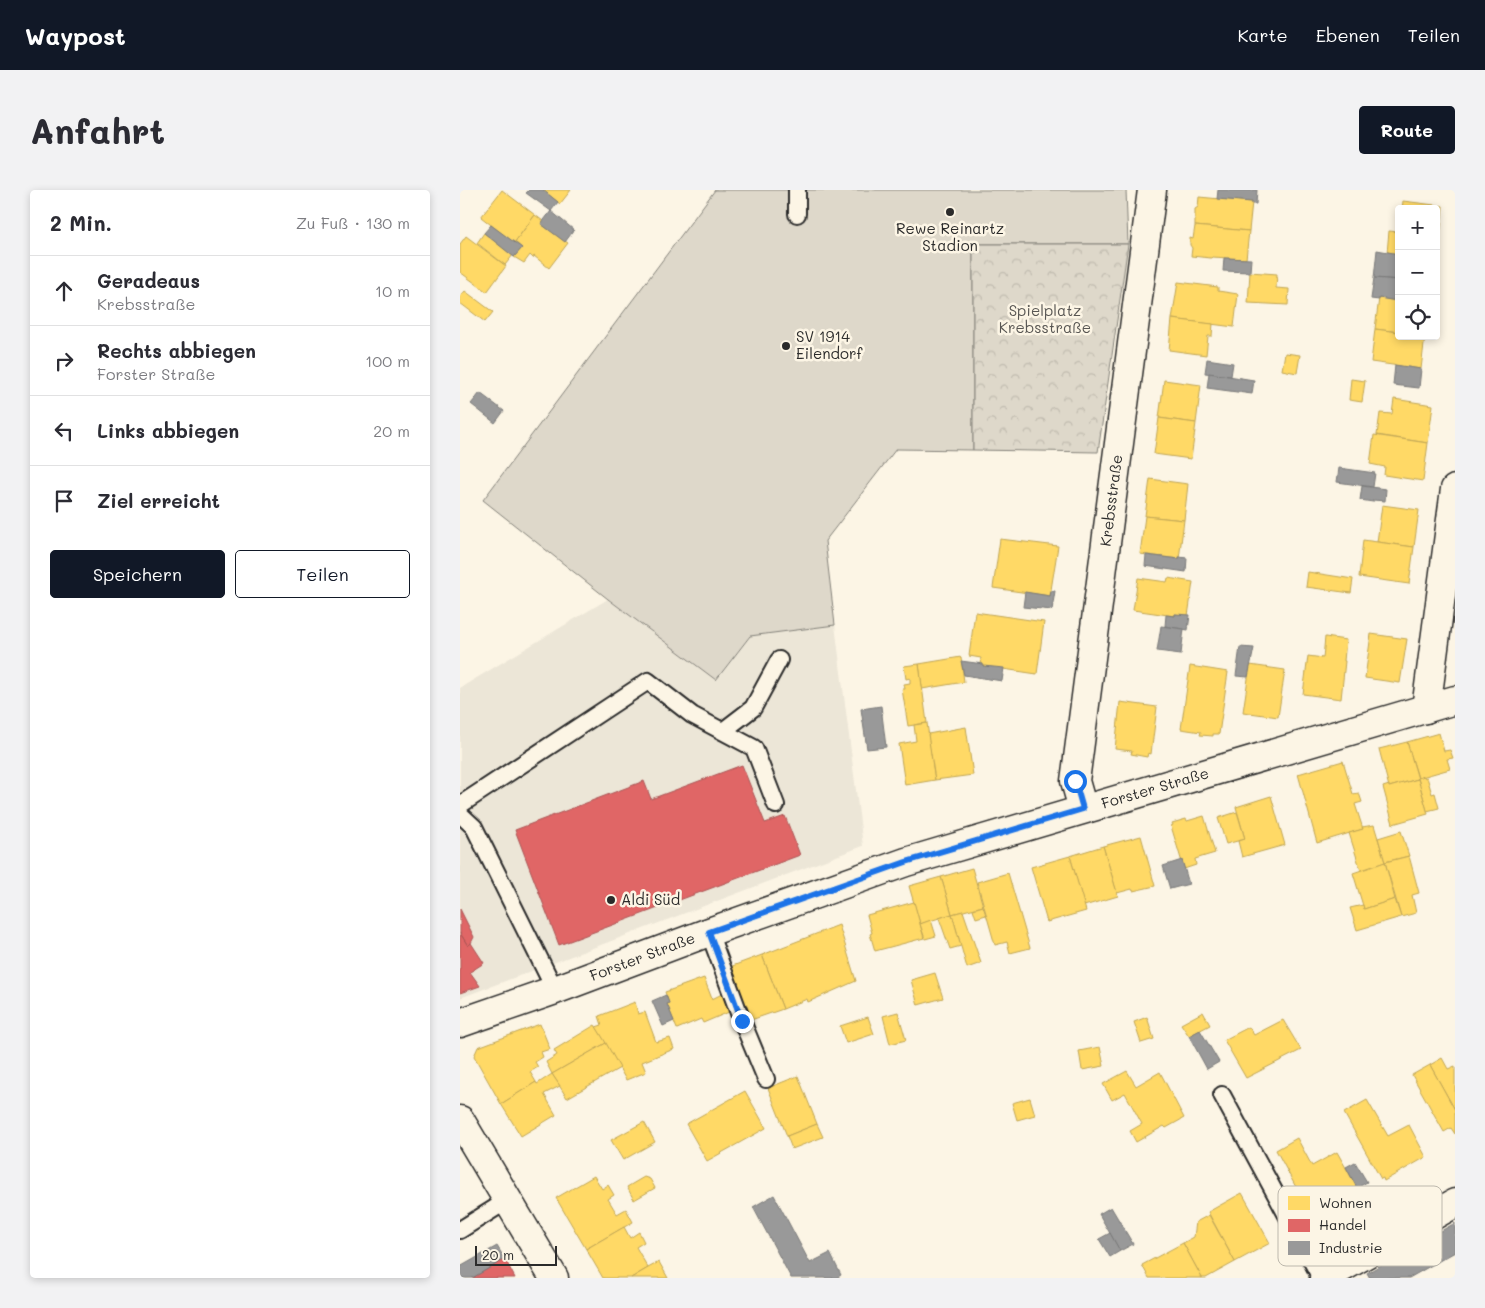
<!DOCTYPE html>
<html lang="de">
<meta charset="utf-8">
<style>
body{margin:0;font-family:Mali,sans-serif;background:#f2f2f3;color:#2b2b33}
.controls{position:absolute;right:15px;top:15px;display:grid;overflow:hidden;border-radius:5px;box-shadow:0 2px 8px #0003}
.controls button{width:45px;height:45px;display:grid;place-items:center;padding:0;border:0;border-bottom:1px solid #e1e1e2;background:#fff;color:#2b2b33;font:25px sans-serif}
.scale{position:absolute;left:15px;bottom:12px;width:82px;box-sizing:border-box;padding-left:5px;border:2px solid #2b2b2b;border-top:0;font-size:14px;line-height:18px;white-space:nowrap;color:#2b2b2b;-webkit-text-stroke:4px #fcf5e5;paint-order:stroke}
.stop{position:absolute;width:15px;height:15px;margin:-11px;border:4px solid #1a73e8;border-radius:50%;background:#fff}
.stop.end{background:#1a73e8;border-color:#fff;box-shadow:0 1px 5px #0008}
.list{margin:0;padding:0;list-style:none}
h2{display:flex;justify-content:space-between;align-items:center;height:65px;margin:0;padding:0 20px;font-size:21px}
h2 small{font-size:16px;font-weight:400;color:#7c7c81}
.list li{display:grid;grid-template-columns:32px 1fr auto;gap:15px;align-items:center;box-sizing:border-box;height:70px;padding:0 20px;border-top:1px solid #e1e1e2}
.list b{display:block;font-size:19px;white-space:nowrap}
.list p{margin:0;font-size:16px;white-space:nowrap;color:#7c7c81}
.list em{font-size:16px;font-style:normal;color:#7c7c81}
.actions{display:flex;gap:10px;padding:15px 20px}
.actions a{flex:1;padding:11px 0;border:1px solid #111827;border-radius:5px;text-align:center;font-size:18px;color:#111827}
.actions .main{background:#111827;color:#fff}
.icon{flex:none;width:28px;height:28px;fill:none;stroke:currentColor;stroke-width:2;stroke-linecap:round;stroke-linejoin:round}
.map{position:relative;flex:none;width:995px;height:1088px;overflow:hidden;border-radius:5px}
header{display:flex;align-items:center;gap:30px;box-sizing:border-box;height:70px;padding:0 25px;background:#111827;color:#fff}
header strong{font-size:24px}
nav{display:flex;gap:28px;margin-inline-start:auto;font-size:18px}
.intro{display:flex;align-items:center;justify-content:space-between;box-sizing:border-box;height:120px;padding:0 30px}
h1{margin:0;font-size:35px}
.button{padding:12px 22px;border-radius:5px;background:#111827;color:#fff;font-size:18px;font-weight:700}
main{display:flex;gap:30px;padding:0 30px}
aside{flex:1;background:#fff;border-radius:5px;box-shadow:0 2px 8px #0003}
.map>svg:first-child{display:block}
</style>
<header>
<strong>Waypost</strong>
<nav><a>Karte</a><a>Ebenen</a><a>Teilen</a></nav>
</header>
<div class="intro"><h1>Anfahrt</h1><a class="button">Route</a></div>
<main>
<aside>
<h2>2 Min.<small>Zu Fuß · 130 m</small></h2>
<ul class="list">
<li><svg class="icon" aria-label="ahead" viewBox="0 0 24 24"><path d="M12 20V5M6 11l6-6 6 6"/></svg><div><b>Geradeaus</b><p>Krebsstraße</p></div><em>10 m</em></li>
<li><svg class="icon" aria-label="right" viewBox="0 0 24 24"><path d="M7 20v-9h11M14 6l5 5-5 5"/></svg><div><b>Rechts abbiegen</b><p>Forster Straße</p></div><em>100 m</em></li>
<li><svg class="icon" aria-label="left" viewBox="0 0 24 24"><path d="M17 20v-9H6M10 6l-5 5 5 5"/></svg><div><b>Links abbiegen</b></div><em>20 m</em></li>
<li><svg class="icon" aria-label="arrive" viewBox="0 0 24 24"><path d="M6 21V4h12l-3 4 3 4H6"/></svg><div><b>Ziel erreicht</b></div></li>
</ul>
<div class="actions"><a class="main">Speichern</a><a>Teilen</a></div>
</aside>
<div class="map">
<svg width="995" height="1088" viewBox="0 0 995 1088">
<defs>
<pattern id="park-crowns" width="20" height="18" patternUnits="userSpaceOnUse" patternTransform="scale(1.25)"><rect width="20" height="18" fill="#ded8ca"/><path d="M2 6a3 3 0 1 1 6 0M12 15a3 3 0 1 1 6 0" fill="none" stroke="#bfbaae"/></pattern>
</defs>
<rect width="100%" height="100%" fill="#fcf5e5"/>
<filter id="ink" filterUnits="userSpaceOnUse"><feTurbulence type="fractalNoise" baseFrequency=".02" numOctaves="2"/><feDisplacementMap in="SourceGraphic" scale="10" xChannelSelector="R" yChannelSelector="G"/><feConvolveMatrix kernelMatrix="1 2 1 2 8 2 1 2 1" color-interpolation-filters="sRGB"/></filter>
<g filter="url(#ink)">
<!-- built -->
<path fill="#ece6d7" d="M148,409L256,490L290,446L375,435L403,656L0,808V498Z"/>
<!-- green -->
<path fill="#ded8ca" stroke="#84827a" d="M255,0H666L668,54H513V260L436,259L365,351L375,435L290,446L256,490L148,409L23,310Z"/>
<!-- park -->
<path fill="url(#park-crowns)" stroke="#84827a" d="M513,54H668L638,262L513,260Z"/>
<!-- homes -->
<g fill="#ffd966" stroke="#bfa554">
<path d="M42,0L75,25L54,53L21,27Z"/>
<path d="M83,0H111L100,14Z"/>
<path d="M739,7L792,12L789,41L735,36V19L738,17Z"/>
<path d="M943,11L983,16L979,55H978L976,65V19H942Z"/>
<path d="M75,25L83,31L81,34L108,53L89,78L74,66L73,68L70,65L64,73L54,67L62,58L55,52Z"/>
<path d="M735,36L789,41L786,69L752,67L751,68L731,66L732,58L730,55V48L733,49Z"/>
<path d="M929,41L939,42V64L927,63Z"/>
<path d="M24,43L53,65L45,75L17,53Z"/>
<path d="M6,46L46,76L27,102L0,82V54Z"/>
<path d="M790,82L817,84L816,98L829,99L828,115L788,113Z"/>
<path d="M718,92L758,97V101L778,104L774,137L712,129Z"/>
<path d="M5,101L33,122L25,132L0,113V107Z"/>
<path d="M919,108L939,111V142L915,139Z"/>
<path d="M712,129L753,134L752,146H748L746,165L709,160Z"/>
<path d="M915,139L939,142V146H965L961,179L911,172Z"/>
<path d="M825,163L840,165L837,183L822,180Z"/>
<path d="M891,189L905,191L902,212L889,210Z"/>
<path d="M704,190L741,195L736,233L699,228Z"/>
<path d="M934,209L973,215L968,253L917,245L920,223L932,224Z"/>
<path d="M699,228L736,233L731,269L694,264Z"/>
<path d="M914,245L968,253L963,291L924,285L925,277L910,274Z"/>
<path d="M690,289L728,294L724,330L685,326Z"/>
<path d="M922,315L959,320L954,357L917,352Z"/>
<path d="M685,326L724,330L719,369L680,364Z"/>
<path d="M540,349L598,356L590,406L533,398Z"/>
<path d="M903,350L954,357L949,394L899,387Z"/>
<path d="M848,382L893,389L891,403L846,397Z"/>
<path d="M678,388L707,392L708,388L733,392L728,426L715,424V426L673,420Z"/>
<path d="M515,422L584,432L577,484L523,476V474H520L521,468L509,466Z"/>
<path d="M911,444L947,449L940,493L905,488Z"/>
<path d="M865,447L886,450L884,471H885L881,509L843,504L848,466L863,468Z"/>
<path d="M501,467L504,492L462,499L459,474Z"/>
<path d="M459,474L467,533L448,536L442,499H445L444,494L450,493V488L446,489L444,476Z"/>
<path d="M790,475L825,480L818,527L783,522Z"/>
<path d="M730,476L768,482L759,544H753V546L740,545L741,542L721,539Z"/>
<path d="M660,512L697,517L691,564L688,563L687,567L671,564L672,561L655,559Z"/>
<path d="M467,533L475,590L445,595L439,554L456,551L454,535Z"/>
<path d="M506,537L513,585L475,590L468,544Z"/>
<path d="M979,543L984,561L990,560L993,568L987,569L990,579L958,588L947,552Z"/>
<path d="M947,552L958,589L929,597L919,559Z"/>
<path d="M883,571L893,604L899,603L902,612L895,614L903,639L857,653L838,584Z"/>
<path d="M964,586L965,588L967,587L972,604L975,603L979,618L967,621L958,588Z"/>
<path d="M958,589L968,624L933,634L923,597L929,595V597Z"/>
<path d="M811,606L825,655L782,667L778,651L785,649L776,617Z"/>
<path d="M777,622L785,649L766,654L758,628Z"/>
<path d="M744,626L755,663L735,669L736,675L724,679L711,636L713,635L712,633L726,629L727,631Z"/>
<path d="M914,635L925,672L901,681L889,643L903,639L902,637Z"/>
<path d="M941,641L949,666L925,672L918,648Z"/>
<path d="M681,646L695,696L673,701L672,699L657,703L643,656Z"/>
<path d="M643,656L658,706L624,716L610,666Z"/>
<path d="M610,666L626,721L587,732L571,677Z"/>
<path d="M949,666L959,703L952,705L956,723L941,727L925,672Z"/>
<path d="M925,672L935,709L904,719L893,683Z"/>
<path d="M512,678L523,716L492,724L481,687Z"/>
<path d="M548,683L570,758L550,763L547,752L535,755L517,692Z"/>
<path d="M481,687L492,724L460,734L449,696Z"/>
<path d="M935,709L941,727L897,740L890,718L903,715L904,719Z"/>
<path d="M454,712L464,748L415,761L410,744L412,743L407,725Z"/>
<path d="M523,716L526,725L516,728L513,719Z"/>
<path d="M503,721L521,773L507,778L492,724Z"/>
<path d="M492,724L501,756L490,759L479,728Z"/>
<path d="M471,730L476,746L465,749L460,734Z"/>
<path d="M379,735L396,791L348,812L347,809L323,819L302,765Z"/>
<path d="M302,765L323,819L288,831L267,778Z"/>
<path d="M475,783L483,808L458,815L451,790Z"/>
<path d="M244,788L252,809L262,804L269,822L243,833L241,829L217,839L207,814L209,813L205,802Z"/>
<path d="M175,812L178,824L185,822L196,852L210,848L214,859L182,872L186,882L166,890L136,837L142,835L139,826Z"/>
<path d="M438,822L446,850L430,854L423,826Z"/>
<path d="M743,822L750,835L729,846L721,834Z"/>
<path d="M408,827L414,844L386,853L380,836Z"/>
<path d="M687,827L694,849L681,853L674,832Z"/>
<path d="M823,830L841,860L786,888L764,850L789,837L794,845Z"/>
<path d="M80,834L90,859L81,862L83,867L75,872L78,877L70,882L76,892L41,914L14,866L18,857Z"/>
<path d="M135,835L146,853L92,884L86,872L97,865L94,860Z"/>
<path d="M146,853L160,878L107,908L92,884Z"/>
<path d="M640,857L644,876L622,880L619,861Z"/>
<path d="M982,868L988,879L995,876V920L970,875Z"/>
<path d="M970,875L995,920V944L991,938L984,942L952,885Z"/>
<path d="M667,881L676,896L700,882L724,928L706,938L704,936L676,952L670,941L682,934L665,903L652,910L643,894Z"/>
<path d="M92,884L100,896L84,904L96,925L61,946L41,914L76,892L77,894Z"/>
<path d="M338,886L357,934L327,946L308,898Z"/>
<path d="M285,901L306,938L247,971L226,934Z"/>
<path d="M570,908L575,925L557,930L552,913Z"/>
<path d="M907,910L928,946L949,935L966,967L924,991L923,988L921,989L884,923Z"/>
<path d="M184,932L195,952L163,970L151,950Z"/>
<path d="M357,934L363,947L332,959L327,946Z"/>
<path d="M837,948L852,976L877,962L899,1001L853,1029L816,960Z"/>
<path d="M134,986L142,999L148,995L154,1005L148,1009L157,1024L166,1019L173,1032L126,1059L96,1008Z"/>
<path d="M184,987L190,989L195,998L174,1010L167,997Z"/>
<path d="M782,1003L810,1053L775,1072L748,1022Z"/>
<path d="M749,1025L775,1072L746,1088H742L723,1053L734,1047L736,1032Z"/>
<path d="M164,1037L170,1048L179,1042L184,1052L176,1057L188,1078L171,1088H143L126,1059Z"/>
<path d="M723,1053L742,1088H689L682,1075Z"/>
<path d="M199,1072L208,1088H171L188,1078Z"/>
</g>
<!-- shops -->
<g fill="#e06666" stroke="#aa5454">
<path d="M282,575L305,633L325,626L340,665L99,755L55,640L184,591L191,609Z"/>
<path d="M0,719L14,747L11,753L8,756L0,743Z"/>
<path d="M0,743L8,756L11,753L24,773L10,782L20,796L0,803Z"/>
<path d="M45,1069L55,1088H12Z"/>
</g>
<!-- industry -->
<g fill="#999" stroke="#787878">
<path d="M69,0H83L98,12L91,21L66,3Z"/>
<path d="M758,0H797L796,14H792V12L757,9Z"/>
<path d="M91,21L114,40L105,52L81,34Z"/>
<path d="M31,35L62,58L54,67L24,43Z"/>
<path d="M917,60L939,64V90L914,88Z"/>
<path d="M764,68L791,69L790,82L763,81Z"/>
<path d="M914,88L939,90L937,111L919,108V110L911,109Z"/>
<path d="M747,169L773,173L771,186L745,183Z"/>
<path d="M935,175L961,179L959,198L933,195Z"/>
<path d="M749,183L794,190L792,204L747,198Z"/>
<path d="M20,203L44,221L35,233L11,214Z"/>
<path d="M879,278L915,283L913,297L877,292Z"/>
<path d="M902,296L926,299L925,311L913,310V312L900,310Z"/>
<path d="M686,365L719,369V367L727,368L726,382L685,376Z"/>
<path d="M591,401H595L592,420L563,417L565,402L590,406Z"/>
<path d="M715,424L730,425L728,440L705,436L706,425L715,426Z"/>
<path d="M701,436L724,439L721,464L697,461Z"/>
<path d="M780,457L794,458L788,487L776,486Z"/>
<path d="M501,471L523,474V476L544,478L542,491L504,485Z"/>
<path d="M421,516L426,557L407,559L401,519Z"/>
<path d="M722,670L729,694L710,699L703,676Z"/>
<path d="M206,805L209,813L207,814L214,831L203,836L192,811Z"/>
<path d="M740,840L759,872L747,879L729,846Z"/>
<path d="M895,972L907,992L897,998L886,977Z"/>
<path d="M314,1005L350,1073L370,1063L381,1085L376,1088H331L293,1017Z"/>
<path d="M651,1017L673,1054L660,1061L639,1024Z"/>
<path d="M995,1033V1062L949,1088H910L907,1083Z"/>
<path d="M650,1043L660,1061L650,1067L639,1049Z"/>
<path d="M37,1056L45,1069L12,1088H0V1077Z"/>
</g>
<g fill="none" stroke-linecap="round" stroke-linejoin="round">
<!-- service casing -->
<g stroke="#2b2b2b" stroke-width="20">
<g id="service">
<path d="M337,0V24"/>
<path d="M263,541L293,518L319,470"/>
<path d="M0,615L188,491L232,525L294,558L316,615"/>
<path d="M0,624L14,637L95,800"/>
<path d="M249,742L282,831L306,889"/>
<path d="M762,905L861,1088"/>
<path d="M0,1040L48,1010"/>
</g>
</g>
<!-- minor casing -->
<g stroke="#2b2b2b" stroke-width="31">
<g id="minor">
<path d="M966,519L995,299"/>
<path id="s1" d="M623,619L615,591L692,0"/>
<path id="s2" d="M0,833L95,800L249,742L446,672L995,510"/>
<path d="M864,1088L995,1013"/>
</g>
</g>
<!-- secondary casing -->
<g stroke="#2b2b2b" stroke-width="31">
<path id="secondary" d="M0,930L94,1088"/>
</g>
<!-- service -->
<use href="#service" stroke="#fcf5e5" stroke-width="16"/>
<!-- minor -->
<use href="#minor" stroke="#fcf5e5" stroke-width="28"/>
<!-- secondary -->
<use href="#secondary" stroke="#fcf5e5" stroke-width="28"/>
</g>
</g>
<g fill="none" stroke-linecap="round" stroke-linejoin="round" filter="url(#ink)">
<!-- route -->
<path stroke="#1a73e8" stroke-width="6" d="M282,831L249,742L446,672L623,619L615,591"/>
</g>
<!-- markers -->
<g fill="#2b2b2b" stroke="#fcf5e5" stroke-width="2">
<circle cx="490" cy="22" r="5"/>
<circle cx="326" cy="156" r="5"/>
<circle cx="151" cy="710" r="5"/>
</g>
<g text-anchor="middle" stroke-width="5" stroke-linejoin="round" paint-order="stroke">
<!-- poi labels -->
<g font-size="15" fill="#2b2b2b" stroke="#fcf5e5" text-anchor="start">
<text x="490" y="44" text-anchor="middle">Rewe Reinartz<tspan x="490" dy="17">Stadion</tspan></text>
<text x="336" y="152">SV 1914<tspan x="336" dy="17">Eilendorf</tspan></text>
<text x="161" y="715">Aldi Süd</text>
</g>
<!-- park labels -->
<g font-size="15" fill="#585653" stroke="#fcf5e5">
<text x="585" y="126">Spielplatz<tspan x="585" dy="17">Krebsstraße</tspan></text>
</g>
<!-- street labels -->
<g font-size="15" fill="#2b2b2b" stroke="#fcf5e5">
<text dy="5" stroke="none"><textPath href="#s1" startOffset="312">Krebsstraße</textPath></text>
<text dy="5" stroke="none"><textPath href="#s2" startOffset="734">Forster Straße</textPath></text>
<text dy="5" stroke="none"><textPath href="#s2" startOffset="194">Forster Straße</textPath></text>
</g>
</g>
<!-- legend -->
<rect x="818" y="996" width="164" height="80" rx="8" fill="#fcf5e5" stroke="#bdb8ad" stroke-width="1"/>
<rect x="828" y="1006" width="22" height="14" fill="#ffd966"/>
<rect x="828" y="1029" width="22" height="13" fill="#e06666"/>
<rect x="828" y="1051" width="22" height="14" fill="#999"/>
<g font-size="14" fill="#2b2b2b">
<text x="859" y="1018">Wohnen</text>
<text x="859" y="1040">Handel</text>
<text x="859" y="1063">Industrie</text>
</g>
</svg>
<div class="controls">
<button>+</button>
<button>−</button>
<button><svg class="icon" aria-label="locate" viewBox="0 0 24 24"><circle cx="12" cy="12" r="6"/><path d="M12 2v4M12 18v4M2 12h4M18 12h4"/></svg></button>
</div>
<div class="scale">20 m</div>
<div class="stop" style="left:615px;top:591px"></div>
<div class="stop end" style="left:282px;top:831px"></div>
</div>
</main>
